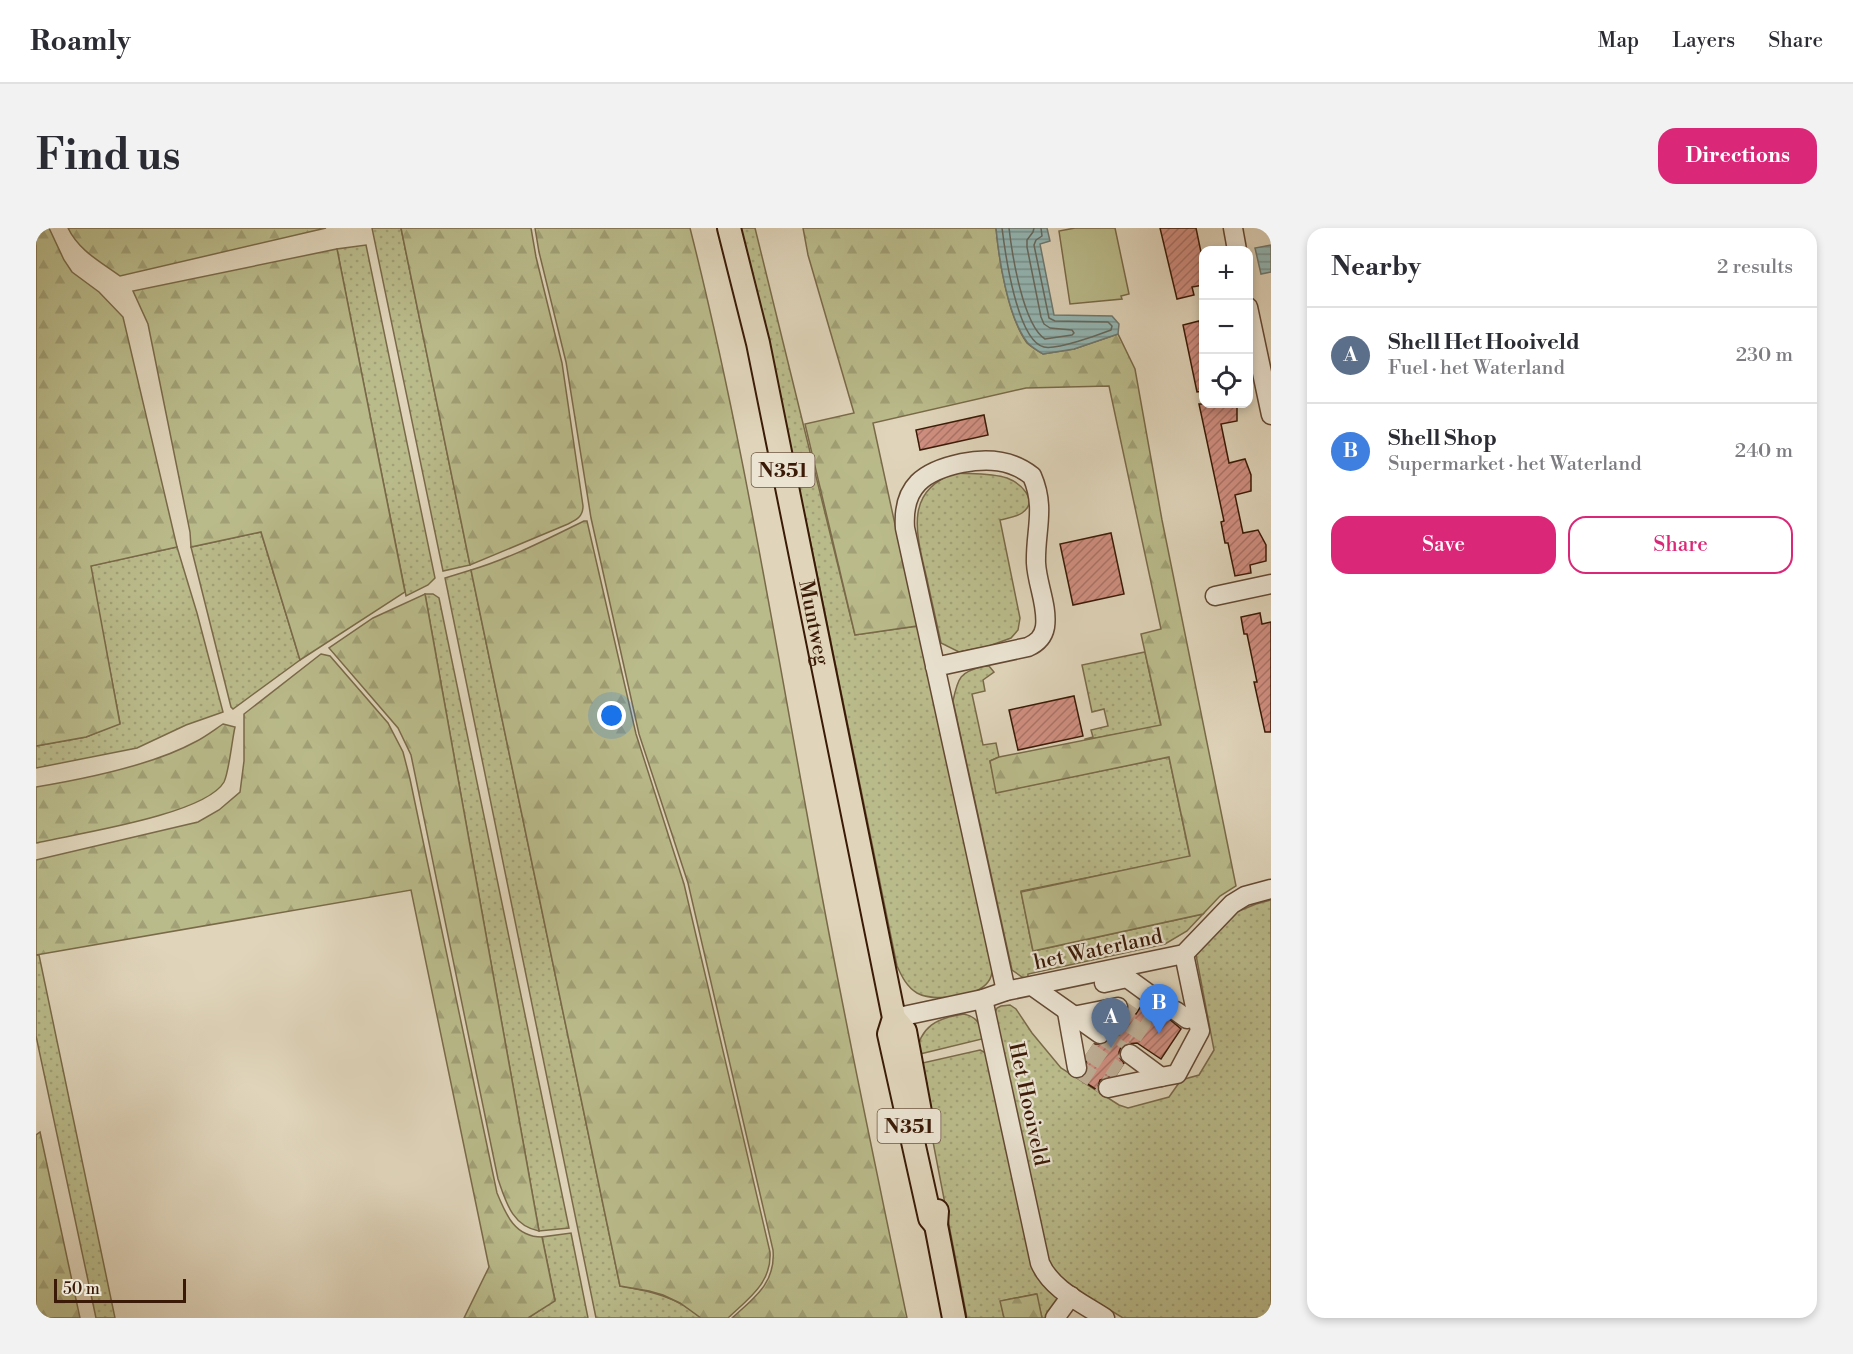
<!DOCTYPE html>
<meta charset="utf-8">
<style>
body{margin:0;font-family:"Libre Bodoni",serif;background:#f2f2f3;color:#2b2b33}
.controls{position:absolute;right:18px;top:18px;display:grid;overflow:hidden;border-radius:12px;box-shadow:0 3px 9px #0003}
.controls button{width:54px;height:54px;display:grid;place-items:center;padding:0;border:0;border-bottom:2px solid #e1e1e2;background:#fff;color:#2b2b33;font:30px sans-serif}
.scale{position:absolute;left:18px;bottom:15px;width:132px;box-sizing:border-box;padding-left:6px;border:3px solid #3a1a07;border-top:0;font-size:16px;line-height:21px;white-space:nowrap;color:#3a1a07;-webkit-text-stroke:4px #ebe4d3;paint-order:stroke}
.you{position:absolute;left:576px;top:488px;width:21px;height:21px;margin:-15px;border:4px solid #fff;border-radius:50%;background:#1a73e8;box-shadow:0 0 0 9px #1a73e833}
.badge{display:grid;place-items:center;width:39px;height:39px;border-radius:50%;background:#db2777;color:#fff;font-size:20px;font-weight:700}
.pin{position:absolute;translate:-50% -50px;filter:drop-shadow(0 2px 3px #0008)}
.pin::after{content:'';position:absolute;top:32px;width:21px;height:18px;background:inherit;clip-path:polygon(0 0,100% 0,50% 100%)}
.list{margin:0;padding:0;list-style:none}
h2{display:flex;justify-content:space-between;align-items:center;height:78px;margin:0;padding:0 24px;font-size:26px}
h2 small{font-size:20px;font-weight:400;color:#7c7c81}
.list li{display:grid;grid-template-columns:39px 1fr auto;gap:18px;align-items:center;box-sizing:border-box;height:96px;padding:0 24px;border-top:2px solid #e1e1e2}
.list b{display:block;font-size:22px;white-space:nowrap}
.list p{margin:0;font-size:20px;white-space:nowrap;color:#7c7c81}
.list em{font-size:20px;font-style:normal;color:#7c7c81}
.actions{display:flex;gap:12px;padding:18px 24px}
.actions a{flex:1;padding:14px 0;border:2px solid #db2777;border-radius:18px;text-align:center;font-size:21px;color:#db2777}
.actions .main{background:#db2777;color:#fff}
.icon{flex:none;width:33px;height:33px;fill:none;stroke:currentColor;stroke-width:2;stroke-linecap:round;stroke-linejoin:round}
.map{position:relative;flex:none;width:1235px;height:1090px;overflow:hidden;border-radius:18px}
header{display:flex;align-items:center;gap:36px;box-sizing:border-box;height:84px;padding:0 30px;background:#fff;border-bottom:2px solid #e1e1e2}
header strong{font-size:28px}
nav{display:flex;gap:33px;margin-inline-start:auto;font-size:21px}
.intro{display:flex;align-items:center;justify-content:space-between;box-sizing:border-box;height:144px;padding:0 36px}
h1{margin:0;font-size:42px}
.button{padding:15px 27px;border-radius:18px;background:#db2777;color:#fff;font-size:21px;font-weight:700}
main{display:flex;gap:36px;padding:0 36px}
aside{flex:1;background:#fff;border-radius:18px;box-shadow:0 3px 9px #0003}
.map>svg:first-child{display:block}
</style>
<header>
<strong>Roamly</strong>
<nav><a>Map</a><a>Layers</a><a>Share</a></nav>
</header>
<div class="intro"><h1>Find us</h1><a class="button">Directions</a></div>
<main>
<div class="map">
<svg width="1235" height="1090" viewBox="0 0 1235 1090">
<defs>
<pattern id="grass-dots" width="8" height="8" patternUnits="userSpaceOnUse" patternTransform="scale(1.5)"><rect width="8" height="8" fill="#babb8b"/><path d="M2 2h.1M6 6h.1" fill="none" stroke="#a1a076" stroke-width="1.8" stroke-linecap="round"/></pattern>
<pattern id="forest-firs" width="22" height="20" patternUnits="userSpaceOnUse" patternTransform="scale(1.5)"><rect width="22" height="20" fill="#babb8b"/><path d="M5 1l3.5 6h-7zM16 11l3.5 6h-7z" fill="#a1a076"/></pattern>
<pattern id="water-rules" width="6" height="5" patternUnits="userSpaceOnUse" patternTransform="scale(1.5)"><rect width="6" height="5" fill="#94b8b6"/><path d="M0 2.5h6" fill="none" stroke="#7a9592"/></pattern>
<pattern id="building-hatch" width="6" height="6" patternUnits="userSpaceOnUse" patternTransform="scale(1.5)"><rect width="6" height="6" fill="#d08f81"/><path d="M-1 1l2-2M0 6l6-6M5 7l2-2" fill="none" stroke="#aa7468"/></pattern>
</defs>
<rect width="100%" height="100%" fill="#e0d5bb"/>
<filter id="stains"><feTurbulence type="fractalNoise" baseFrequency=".00333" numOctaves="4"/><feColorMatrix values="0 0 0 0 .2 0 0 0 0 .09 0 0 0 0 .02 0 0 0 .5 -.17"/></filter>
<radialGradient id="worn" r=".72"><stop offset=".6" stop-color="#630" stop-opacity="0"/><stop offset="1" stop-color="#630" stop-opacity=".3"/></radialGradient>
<!-- grass -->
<g fill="url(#grass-dots)" stroke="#7a6a49" stroke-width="1.5">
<path d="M336,0H365L434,337L407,343Z"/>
<path d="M702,0H719L819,407L881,398L956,727C957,736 958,746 952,754C941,769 897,774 881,765C871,759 866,749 861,738L772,302Z"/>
<path d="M330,17L399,350L392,357L370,368L301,21Z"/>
<path d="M920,245C936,246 956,245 971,250C984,255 1004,272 986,285C981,289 971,290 964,292L984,390L982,402L975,410L953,418L923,424L905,415C900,392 895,370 890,347C880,305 868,262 920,245Z"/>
<path d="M225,304L264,432L197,481L195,479L155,319Z"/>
<path d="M141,319L161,385L187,484L150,497L101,520L0,540V518L50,509L84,495L54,338Z"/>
<path d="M435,342L584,1058C614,1063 642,1069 665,1090H560L409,350Z"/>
<path d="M389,366H397L403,370L533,1000L503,1003Z"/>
<path d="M1109,424L1125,498L1049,512V511L1057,509L1055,502L1072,498L1068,481L1056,484L1046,437Z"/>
<path d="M948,438H953L958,444L947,452L949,463L936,466L947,517L960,515L963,529L954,533L961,564L1133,529L1154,629L985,663L997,723L1167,686L1151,703L1129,716L992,746V751L986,749L976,742L917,473C922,449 924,444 948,438Z"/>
<path d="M1235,672V1090H1087L1031,1056L1012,1036L958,787L961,780L965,778L974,777L980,781L996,805L1025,840L1083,877L1092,880L1133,869L1145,852L1163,847L1178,822L1160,727L1198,685L1220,676Z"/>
<path d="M0,727H3L79,1090H60L0,808Z"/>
<path d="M928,786C942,789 946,798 946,811L880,827C884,798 901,790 928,786Z"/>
<path d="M944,822L952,826L996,1037L1007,1057L1022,1070L1011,1090H1006L1000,1066L965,1073L968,1090H931L882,836Z"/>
<path d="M535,1005L552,1090H492L519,1072L506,1009Z"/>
</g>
<!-- forest -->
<g fill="url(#forest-firs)" stroke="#7a6a49" stroke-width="1.5">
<path d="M0,0H13L28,32L36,44L63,64L87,89L141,319L55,338L84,496L50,509L0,518Z"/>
<path d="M32,0H290L84,48C65,34 43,23 32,0Z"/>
<path d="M365,0H495L500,29L526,135L547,278C547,289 540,292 532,296L434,337Z"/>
<path d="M499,0H654C703,193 735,390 771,586C801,755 836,922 871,1090H696C718,1070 740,1055 737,1022L652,655L603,506L555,290L530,134L503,24Z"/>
<path d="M767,0H960C963,32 972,89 991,115C995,119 1001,122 1007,126L1038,121L1082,106L1099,141L1126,292L1200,658L1184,668L1167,686L997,723L985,664L1154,628L1133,529L960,565L954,533L963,529L1125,497L1105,406L1125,401L1073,158L990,160L837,195L881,398L819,407L769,196L818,185L772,27Z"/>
<path d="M301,21L369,364L264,432L225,304L155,319L154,304L112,96L97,63Z"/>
<path d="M548,293H551L600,506L648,656L734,1024C736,1055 712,1071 692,1090H665L644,1075L627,1067L613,1063L584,1058L435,342C475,330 511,311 548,293Z"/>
<path d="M389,366L503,1003C476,998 470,974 462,951L375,527L362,500L293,420L337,390Z"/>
<path d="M285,426L294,428L352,495L367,524L374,551L461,965C470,987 479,1009 506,1009L519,1073L492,1090H428L453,1039L375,662L0,727V632L162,594L183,582L204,564L208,533V486Z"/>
<path d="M187,496L199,499C196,512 193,544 188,554C169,587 38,606 0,615V559C48,551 117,537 159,514C169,509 178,502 187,496Z"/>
<path d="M4,904L44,1090H0V907Z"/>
<path d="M1001,1066L1006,1090H968L964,1073Z"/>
</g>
<!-- green -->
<path fill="#babb8b" stroke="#7a6a49" stroke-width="1.5" d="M1039,0H1079L1093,66L1085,68L1086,71L1034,76L1023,3Z"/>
<!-- water -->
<g fill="url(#water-rules)" stroke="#707970" stroke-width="1.5">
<path d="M960,0H1011L1014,13L1004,16L1018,87L1076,88L1083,96L1082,106L1038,121L1007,126C1001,122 995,119 991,114C972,89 963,32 960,0Z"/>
<path d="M1235,17V44L1225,46L1219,20Z"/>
</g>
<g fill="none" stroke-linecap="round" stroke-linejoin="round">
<!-- shore -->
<g stroke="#67695e" stroke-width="1.5">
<path d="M966,0C969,24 981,113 1008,119C1021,122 1062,107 1075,102L1076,98L1072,94L1019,93L1013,90L998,17L1000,12L1006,8L1005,0"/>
<path d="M973,0C976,26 987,97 1009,111L1036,107L1038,105L1036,102L1014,100L1008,96L1005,89L991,19V12L997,4L998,0"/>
</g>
</g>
<!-- building -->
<g fill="url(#building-hatch)" stroke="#3a1a07" stroke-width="1.5">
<path d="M1124,0H1160L1166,29H1167V57L1156,59L1158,67L1141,71Z"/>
<path d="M1163,93L1165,101L1167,100V163L1161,164L1147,97Z"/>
<path d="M1163,176H1201V193L1185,196L1193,235L1209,231L1215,247V263L1199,267L1207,305L1222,302L1230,317V333L1214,337L1215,345L1199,348L1192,315H1189L1185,294L1188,293Z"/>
<path d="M948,187L952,207L884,222L880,202Z"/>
<path d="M1075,305L1088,366L1037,377L1024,316Z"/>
<path d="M1224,385L1226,396L1235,394V504H1229L1218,454H1221L1211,406H1208L1205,389Z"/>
<path d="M1038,468L1047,508L982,522L973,482Z"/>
<path d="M1124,766L1135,773L1129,781L1130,788L1145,801L1125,831L1101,815L1090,816L1085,819L1083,824L1084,830L1088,835L1080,847L1064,852L1061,862L1044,851L1051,844L1050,828L1058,816H1068L1073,812L1074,802L1070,797L1073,792L1089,788L1093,781L1100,786L1107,775L1118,776L1122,772Z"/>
</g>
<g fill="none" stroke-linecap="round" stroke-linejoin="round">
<!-- minor-tunnel -->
<g stroke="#bfb097" stroke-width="18" stroke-dasharray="18 9" stroke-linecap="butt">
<path d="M1113,766L1140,783"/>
<path d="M1082,779L1106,795L1088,822"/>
<path d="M1075,790L1099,805"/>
<path d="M1064,806L1094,826"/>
<path d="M1052,823L1083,844"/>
<path d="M1041,840L1072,860"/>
</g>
<!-- minor casing -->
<g stroke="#644934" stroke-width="21">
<g id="minor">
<path d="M1197,0L1201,22"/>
<path d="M1212,79L1235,187"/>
<path d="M1179,368L1235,356"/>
<path d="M899,439L992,419C1001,415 1007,410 1009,399C1012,378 1001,356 1000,335C999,303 1010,280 996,248C975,231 951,230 926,235C888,243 866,258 869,300L970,763"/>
<path d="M1068,755L1091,750L1113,766"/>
<path d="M996,758L1064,806"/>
<path d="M947,771L1004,1035C1015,1061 1046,1075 1069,1090"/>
<path d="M1140,783L1151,791L1161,789"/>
<path d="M1031,784L1041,840"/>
<path d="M1037,788L1082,779"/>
<path d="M858,790L947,771L970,763L1148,726L1196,676L1209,668L1235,661"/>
<path d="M1094,826L1125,849L1141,846L1164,803L1148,726"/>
<path d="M1072,860L1125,849"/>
<path d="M1019,1090L1035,1068"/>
</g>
</g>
<!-- major casing -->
<g stroke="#3a1a07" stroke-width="26">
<g id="major">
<path id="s1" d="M693,0L722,115L858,790L853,806L894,990L900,997"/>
<path d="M858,790L869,803L887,900"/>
<path d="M901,983L900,997L918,1090"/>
</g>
</g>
<!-- minor -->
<use href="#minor" stroke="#ebe4d3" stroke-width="18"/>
<!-- major -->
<use href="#major" stroke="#e0d5bb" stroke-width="22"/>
</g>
<g text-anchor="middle" stroke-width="4.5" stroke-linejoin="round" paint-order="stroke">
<!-- shield labels -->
<g fill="#ebe4d3" stroke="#6f5744" stroke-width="1.5">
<rect x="715.5" y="225" width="63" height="34" rx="4.5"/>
<rect x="841.5" y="881" width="63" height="34" rx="4.5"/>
</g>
<g font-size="20" font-weight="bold" fill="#3a1a07">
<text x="747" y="249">N351</text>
<text x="873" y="905">N351</text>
</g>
<!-- street labels -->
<g font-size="21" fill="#3a1a07" stroke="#ebe4d3">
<text dy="7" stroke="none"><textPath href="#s1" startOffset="404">Muntweg</textPath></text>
<text transform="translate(1062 721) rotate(-12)" y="7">het Waterland</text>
<text transform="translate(993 876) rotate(78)" y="7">Het Hooiveld</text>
</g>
</g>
<rect width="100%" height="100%" filter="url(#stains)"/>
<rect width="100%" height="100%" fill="url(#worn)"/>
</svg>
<div class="controls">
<button>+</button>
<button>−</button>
<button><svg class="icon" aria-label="locate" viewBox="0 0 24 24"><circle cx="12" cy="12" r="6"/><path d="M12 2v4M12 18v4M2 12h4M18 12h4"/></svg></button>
</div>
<div class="scale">50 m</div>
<div class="you"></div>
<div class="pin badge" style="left:1075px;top:820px;background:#5c6f8a">A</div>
<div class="pin badge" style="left:1123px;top:806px;background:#3f7fe0">B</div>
</div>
<aside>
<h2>Nearby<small>2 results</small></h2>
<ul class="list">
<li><span class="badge" style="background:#5c6f8a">A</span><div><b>Shell Het Hooiveld</b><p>Fuel · het Waterland</p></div><em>230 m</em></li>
<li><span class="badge" style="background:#3f7fe0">B</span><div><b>Shell Shop</b><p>Supermarket · het Waterland</p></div><em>240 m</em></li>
</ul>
<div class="actions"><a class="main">Save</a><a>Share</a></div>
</aside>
</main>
